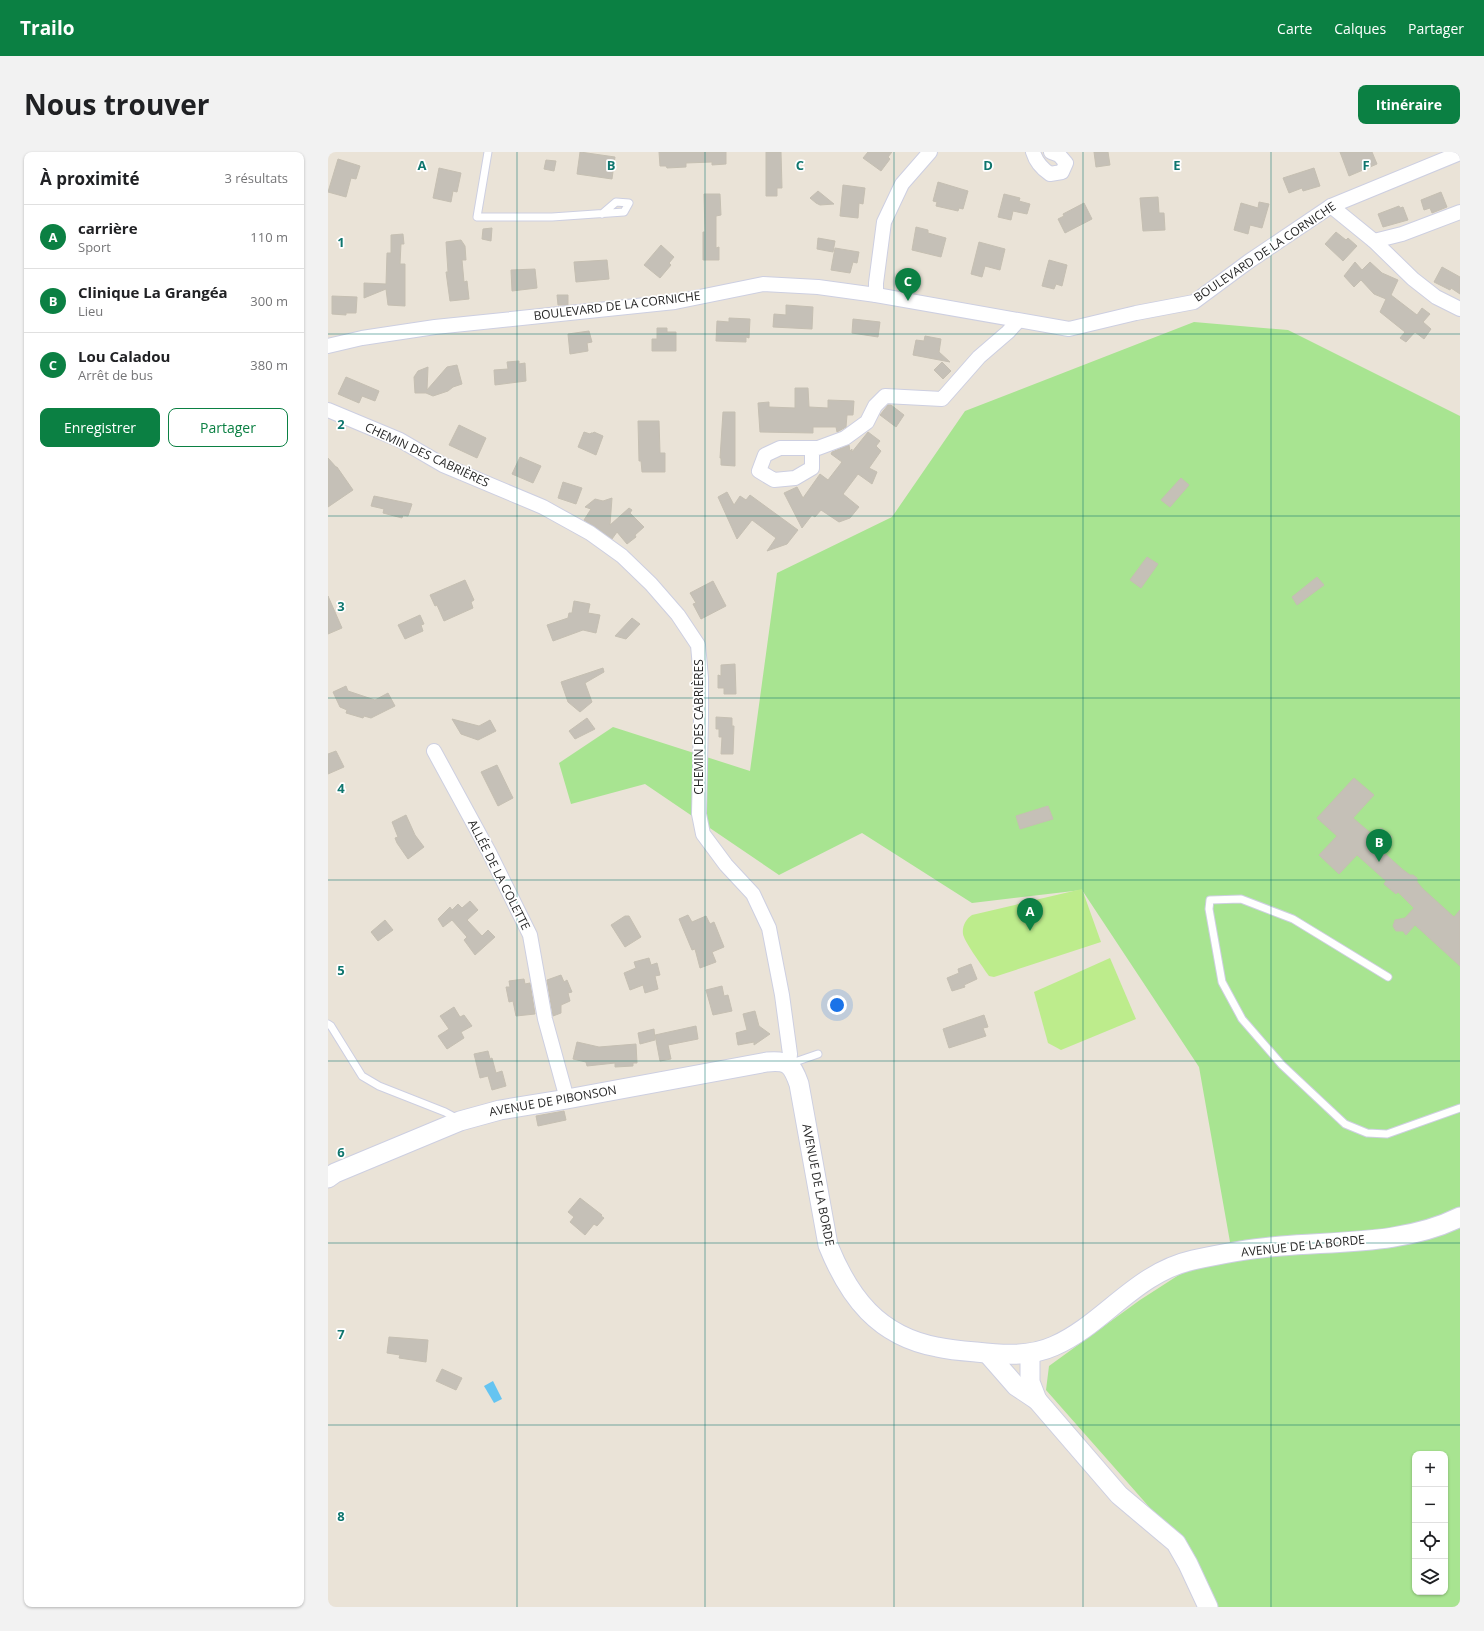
<!DOCTYPE html>
<html lang="fr">
<meta charset="utf-8">
<style>
body{margin:0;font-family:"Open Sans",sans-serif;background:#f2f2f2;color:#202124}
.controls{position:absolute;right:12px;bottom:12px;display:grid;overflow:hidden;border-radius:8px;box-shadow:0 1px 3px #0004}
.controls button{width:36px;height:36px;display:grid;place-items:center;padding:0;border:0;border-bottom:1px solid #e0e0e0;background:#fff;color:#202124;font:20px sans-serif}
.you{position:absolute;left:509px;top:853px;width:14px;height:14px;margin:-10px;border:3px solid #fff;border-radius:50%;background:#1a73e8;box-shadow:0 0 0 6px #1a73e833}
.badge{display:grid;place-items:center;width:26px;height:26px;border-radius:50%;background:#0b8043;color:#fff;font-size:13px;font-weight:700}
.pin{position:absolute;translate:-50% -33px;filter:drop-shadow(0 1px 2px #0008)}
.pin::after{content:'';position:absolute;top:21px;width:14px;height:12px;background:inherit;clip-path:polygon(0 0,100% 0,50% 100%)}
.list{margin:0;padding:0;list-style:none}
h2{display:flex;justify-content:space-between;align-items:center;height:52px;margin:0;padding:0 16px;font-size:17px}
h2 small{font-size:13px;font-weight:400;color:#757577}
.list li{display:grid;grid-template-columns:26px 1fr auto;gap:12px;align-items:center;box-sizing:border-box;height:64px;padding:0 16px;border-top:1px solid #e0e0e0}
.list b{display:block;font-size:15px;white-space:nowrap}
.list p{margin:0;font-size:13px;white-space:nowrap;color:#757577}
.list em{font-size:13px;font-style:normal;color:#757577}
.actions{display:flex;gap:8px;padding:12px 16px}
.actions a{flex:1;padding:9px 0;border:1px solid #0b8043;border-radius:8px;text-align:center;font-size:14px;color:#0b8043}
.actions .main{background:#0b8043;color:#fff}
.icon{flex:none;width:22px;height:22px;fill:none;stroke:currentColor;stroke-width:2;stroke-linecap:round;stroke-linejoin:round}
.map{position:relative;flex:none;width:1132px;height:1455px;overflow:hidden;border-radius:8px}
header{display:flex;align-items:center;gap:24px;box-sizing:border-box;height:56px;padding:0 20px;background:#0b8043;color:#fff}
header strong{font-size:19px}
nav{display:flex;gap:22px;margin-inline-start:auto;font-size:14px}
.intro{display:flex;align-items:center;justify-content:space-between;box-sizing:border-box;height:96px;padding:0 24px}
h1{margin:0;font-size:28px}
.button{padding:10px 18px;border-radius:8px;background:#0b8043;color:#fff;font-size:14px;font-weight:700}
main{display:flex;gap:24px;padding:0 24px}
aside{flex:1;background:#fff;border-radius:8px;box-shadow:0 1px 3px #0004}
.map>svg:first-child{display:block}
</style>
<header>
<strong>Trailo</strong>
<nav><a>Carte</a><a>Calques</a><a>Partager</a></nav>
</header>
<div class="intro"><h1>Nous trouver</h1><a class="button">Itinéraire</a></div>
<main>
<aside>
<h2>À proximité<small>3 résultats</small></h2>
<ul class="list">
<li><span class="badge">A</span><div><b>carrière</b><p>Sport</p></div><em>110 m</em></li>
<li><span class="badge">B</span><div><b>Clinique La Grangéa</b><p>Lieu</p></div><em>300 m</em></li>
<li><span class="badge">C</span><div><b>Lou Caladou</b><p>Arrêt de bus</p></div><em>380 m</em></li>
</ul>
<div class="actions"><a class="main">Enregistrer</a><a>Partager</a></div>
</aside>
<div class="map">
<svg width="1132" height="1455" viewBox="0 0 1132 1455">
<rect width="100%" height="100%" fill="#eae3d7"/>
<!-- green -->
<path fill="#a8e491" fill-rule="evenodd" d="M866,170L960,178L1132,264V1455H884L860,1399L718,1238L721,1214L812,1148L902,1090L871,915L754,738L644,751L534,681L451,723L317,632L243,652L231,611L285,575L422,619L449,421L564,365L637,259ZM1087,1302H1117V1440H1087Z"/>
<!-- pitch -->
<g fill="#bdec8c">
<path d="M754,737L773,790L666,825L661,824L658,820C653,812 636,789 635,782C634,774 638,767 644,763Z"/>
<path d="M782,806L808,867L733,898L720,891L706,840Z"/>
</g>
<!-- water -->
<path fill="#65c4f1" d="M165,1229L174,1247L166,1251L156,1234Z"/>
<!-- building -->
<g fill="#c5c0b7" stroke="#c5bfb2">
<path d="M252,0L287,5L284,27L249,22Z"/>
<path d="M331,0H398V12L384,13V10L358,11V15L339,16L338,14H332Z"/>
<path d="M438,0H453L454,36H449V44H438Z"/>
<path d="M540,0H564L560,5L562,7L553,19L535,6Z"/>
<path d="M766,0H780L782,13L768,15Z"/>
<path d="M1012,0H1044L1049,12L1021,24Z"/>
<path d="M10,7L32,14L28,27L23,26L18,45L0,40Z"/>
<path d="M218,8L228,9L226,19L216,17Z"/>
<path d="M111,16L133,21L129,40L125,39L123,50L105,46Z"/>
<path d="M986,16L992,34L975,39L974,36L961,41L955,26Z"/>
<path d="M610,30L640,39L635,57L631,56L630,59L608,54L609,50L605,49Z"/>
<path d="M515,33L537,36L535,52L531,51L530,66L512,64Z"/>
<path d="M490,39L506,52L492,53L488,51L482,46Z"/>
<path d="M1113,40L1119,55L1104,61L1102,56L1096,58L1093,48Z"/>
<path d="M376,42H392L393,63L388,64V96L391,95V108H375V80H377Z"/>
<path d="M676,42L692,46L691,49L702,52L699,62L685,59L683,68L670,65Z"/>
<path d="M830,45L831,61H836L837,78L815,79L812,46Z"/>
<path d="M931,50L941,52L934,76L922,73L920,82L906,78L913,51L930,56Z"/>
<path d="M756,51L764,67L737,81L730,67L736,64L735,62Z"/>
<path d="M1071,54L1072,56L1075,55L1080,68L1055,75L1050,62Z"/>
<path d="M588,75L600,78V81L618,86L613,105L584,98Z"/>
<path d="M164,76L163,89L154,87L155,77Z"/>
<path d="M1008,80L1018,88L1020,86L1029,94L1015,109L997,92Z"/>
<path d="M75,82L76,92H73L72,112H77V154L60,153L58,137L36,146V131L58,132L59,101H63V83Z"/>
<path d="M490,86L507,89L505,100L489,97Z"/>
<path d="M133,88L137,94L138,108H134L136,130L139,129L141,147L122,149L118,120H120L118,90Z"/>
<path d="M651,90L677,97L672,118L657,114L654,125L643,122Z"/>
<path d="M333,93L346,105L341,111L343,113L332,126L316,113Z"/>
<path d="M507,96L531,100L529,111L525,110L522,121L503,118Z"/>
<path d="M279,108L281,127L248,130L246,110Z"/>
<path d="M721,108L739,113L734,134L728,132L726,137L714,134Z"/>
<path d="M1027,110L1034,118L1042,110L1054,121L1070,128L1063,143L1089,163L1094,156L1102,162L1095,170L1103,177L1096,187L1087,180L1078,190L1072,186L1077,180L1052,160L1058,147L1046,142L1033,128L1026,135L1016,124Z"/>
<path d="M1114,115L1132,125V142L1123,136L1122,138L1106,130Z"/>
<path d="M207,117L209,136L184,139L183,118Z"/>
<path d="M229,143H240V153H230Z"/>
<path d="M4,144L29,145L28,161H18V163L4,162Z"/>
<path d="M458,153L485,155L484,177L445,175L446,162L458,163Z"/>
<path d="M401,166L422,167L421,186L418,185V190L388,189L389,169L401,170Z"/>
<path d="M525,167L552,170L550,185L524,181Z"/>
<path d="M329,176H339V180H348V199H324V187H329Z"/>
<path d="M261,179L264,190L259,191L260,199L242,202L240,182Z"/>
<path d="M597,184L613,187L611,200L622,210L585,203L588,188L596,189Z"/>
<path d="M191,209V212L197,211L198,229L167,233L166,218L180,217L179,210Z"/>
<path d="M614,210L623,219L615,227L606,218Z"/>
<path d="M129,213L134,232L125,235L120,239L105,244L98,241H87L86,225L90,219L100,215L99,238L119,215Z"/>
<path d="M18,225L51,239L47,249L34,244L31,251L10,242Z"/>
<path d="M467,236H480L481,255L500,256V248L526,249L525,263H519L518,275L509,280L508,275H485V281L432,280L430,251L441,250V255L467,256Z"/>
<path d="M560,253H563L576,263L568,275L552,263Z"/>
<path d="M395,260H407V314L393,313V306H392Z"/>
<path d="M310,269H331L332,301H337V320H314L313,309H311Z"/>
<path d="M131,273L158,286L149,306L121,293Z"/>
<path d="M256,280L262,282L263,281H265L266,280L275,284L268,303L250,295Z"/>
<path d="M540,280L552,289L548,294L553,299L541,316L549,320L544,332L530,322L515,342L531,355L522,366L511,370L493,358L487,365L484,363L474,376L456,341L469,335L475,346L492,322L500,328L514,310L503,302L504,300L521,293L522,299L524,297V300Z"/>
<path d="M192,305L213,314L205,331L184,322Z"/>
<path d="M0,306L8,315H9L25,338L0,355Z"/>
<path d="M853,326L861,333L842,355L833,348Z"/>
<path d="M235,330L254,336L248,352L230,346Z"/>
<path d="M399,340L406,353L412,344L418,348L422,343L470,378L459,392L439,399L448,386L424,368L409,387L390,345Z"/>
<path d="M46,344L84,352L80,364L75,363L74,366L55,361L56,357L43,354Z"/>
<path d="M284,346L282,373L301,356L304,358L302,361L316,375L307,383L308,385L299,392L289,380L284,387L256,368L263,357L257,355L267,347L275,349Z"/>
<path d="M819,405L830,412L813,436L802,428Z"/>
<path d="M989,425L996,433L969,453L964,445Z"/>
<path d="M137,428L146,448L143,450L145,456L116,469L109,453L107,454L102,443Z"/>
<path d="M385,429L398,454L373,467L365,452L368,451L362,441Z"/>
<path d="M0,444L14,476L0,482Z"/>
<path d="M246,449L262,452L260,461L272,463L268,481L255,478L225,489L219,473L240,466L241,461H244Z"/>
<path d="M92,463L96,472L93,473L95,479L77,487L70,473Z"/>
<path d="M304,466L312,472L298,487L287,484Z"/>
<path d="M407,512L408,542H396V536H390V523L393,524V513Z"/>
<path d="M275,516L276,520L257,531L264,550L252,560L240,550L233,530Z"/>
<path d="M18,534L20,539L47,548L60,541L67,554L43,566L36,564L35,566L18,561L19,558L12,555L5,540Z"/>
<path d="M388,565L404,566V574H406L405,602H393L394,585H391V577H388Z"/>
<path d="M259,566L267,577L247,587L241,579Z"/>
<path d="M124,567L151,574L162,568L168,579L150,588L133,582Z"/>
<path d="M8,599L16,615L0,622V602Z"/>
<path d="M169,613L185,646L170,654L153,620Z"/>
<path d="M1026,626L1046,643L1025,666L1046,684L1053,676L1064,685L1053,698L1074,717L1082,723H1085L1089,726V730L1095,737L1126,765L1132,758V814L1087,773L1078,783L1075,779H1068L1065,774L1067,768L1077,766L1086,756L1070,740L1068,742L1056,732L1058,729L1029,703L1011,722L991,703L1009,684L989,666Z"/>
<path d="M720,654L725,667L692,677L688,664Z"/>
<path d="M78,663L87,683L96,695L80,707L69,691L67,686L70,685L64,670Z"/>
<path d="M142,749L150,758L139,768L154,784L160,778L167,785L147,803L136,788L139,785L124,768L115,775L110,767L122,755L124,758L130,752L134,756Z"/>
<path d="M360,763L364,770L378,764L382,772L386,770L396,795L384,800L388,810L372,816L367,797L364,798L351,767Z"/>
<path d="M297,764H301L313,785L297,795L283,773Z"/>
<path d="M57,768L65,778L50,789L43,780Z"/>
<path d="M321,806L323,813L329,811L332,823L327,824L330,837L317,841L315,833L302,838L296,821L308,816L306,810Z"/>
<path d="M643,812L649,827L636,833L637,835L624,839L619,826L631,821L630,817Z"/>
<path d="M233,823L236,830L239,828L244,840L240,841L242,849L233,853V861L225,864L219,828Z"/>
<path d="M196,827L197,832L202,831L207,862L188,864L185,849L181,850L178,835H182L181,829Z"/>
<path d="M394,834L396,844L400,843L404,859L385,863L378,838Z"/>
<path d="M126,855L132,865L136,863L144,874L133,880L136,886L119,897L110,884L121,877L112,864Z"/>
<path d="M427,859L431,874L442,882L426,893V890L410,893L408,881L419,878L415,862Z"/>
<path d="M656,863L660,875L655,876L658,884L621,896L615,877Z"/>
<path d="M368,874L370,887L340,893L343,907L332,909L327,883Z"/>
<path d="M326,877L327,888L312,892L310,881Z"/>
<path d="M249,890L271,895L308,892L309,911H305V914L287,915V911L259,914L258,910L245,907Z"/>
<path d="M160,899L162,907L164,906L168,921L174,919L178,934L164,938L160,924L152,926L146,902Z"/>
<path d="M236,959L238,968L210,974L208,964Z"/>
<path d="M252,1046L274,1063L273,1064L276,1066L269,1074L266,1072L257,1083L242,1070L246,1065L240,1060Z"/>
<path d="M61,1185L100,1188L98,1210L71,1206L72,1203L59,1201Z"/>
<path d="M114,1217L134,1226L128,1238L108,1229Z"/>
</g>
<g fill="none" stroke-linecap="round" stroke-linejoin="round">
<!-- lane casing -->
<g stroke="#cdcfe1" stroke-width="9">
<g id="lane">
<path d="M160,0L149,65H224L296,60L301,51L288,50L274,62"/>
<path d="M1060,825L965,767L913,747L882,748L881,757L894,830L914,867L954,913L1017,972L1039,981L1059,982L1132,956"/>
<path d="M0,872L3,874L34,924L51,934L117,960L130,967"/>
<path d="M461,912L490,902"/>
</g>
</g>
<!-- street casing -->
<g stroke="#cdcfe1" stroke-width="16">
<g id="street">
<path d="M705,0C708,10 713,16 722,22L734,20L738,11L731,3L723,0"/>
<path d="M1003,54L1046,89L1085,127L1108,145L1132,157"/>
<path d="M1046,89L1074,82L1132,60"/>
<path d="M548,143V131L556,70L574,32L602,0"/>
<path d="M0,194L34,186L107,175L347,150L435,132L490,135L548,143L741,177L808,161L866,150L920,110L1003,54L1132,1"/>
<path d="M0,258L72,288L115,313L215,355L262,381L294,404L323,432L350,463L370,493L373,526V567L371,662L375,682L398,713L425,742L441,776L454,843L462,902L461,912"/>
<path d="M484,296V316L467,326L446,328L431,319L437,303L452,296H490L517,286L539,270L547,254L557,244L614,247L651,205L680,180L690,169"/>
<path d="M106,599L161,700L202,783L217,867L239,947"/>
</g>
</g>
<!-- secondary casing -->
<g stroke="#cdcfe1" stroke-width="21">
<g id="secondary">
<path d="M0,1026L7,1021L132,969L172,958L239,947L439,910C460,908 464,912 471,932L500,1093C521,1145 550,1184 609,1195C622,1198 635,1199 648,1200C674,1203 702,1205 726,1194C776,1172 807,1121 865,1108C893,1102 925,1096 953,1094C1013,1089 1078,1092 1132,1065"/>
<path d="M660,1202L688,1234L709,1248"/>
<path d="M702,1202V1230L709,1248L791,1343L848,1391L860,1412L880,1455"/>
</g>
</g>
<!-- lane -->
<use href="#lane" stroke="#fff" stroke-width="7"/>
<!-- street -->
<use href="#street" stroke="#fff" stroke-width="14"/>
<!-- secondary -->
<use href="#secondary" stroke="#fff" stroke-width="19"/>
</g>
<!-- grid -->
<path fill="none" stroke="#0f766e" stroke-width="1" stroke-opacity="0.55" d="M189,0V1455M377,0V1455M566,0V1455M755,0V1455M943,0V1455M0,182H1132M0,364H1132M0,546H1132M0,728H1132M0,909H1132M0,1091H1132M0,1273H1132"/>
<g text-anchor="middle" stroke-width="3.5" stroke-linejoin="round" paint-order="stroke">
<!-- street labels -->
<g font-size="12" fill="#272727" stroke="#fff">
<text transform="translate(937 100) rotate(-34)" y="4">BOULEVARD DE LA CORNICHE</text>
<text transform="translate(289 154) rotate(-7)" y="4">BOULEVARD DE LA CORNICHE</text>
<text transform="translate(99 303) rotate(25)" y="4">CHEMIN DES CABRIÈRES</text>
<text transform="translate(371 575) rotate(-90)" y="4">CHEMIN DES CABRIÈRES</text>
<text transform="translate(171 723) rotate(63)" y="4">ALLÉE DE LA COLETTE</text>
<text transform="translate(225 949) rotate(-10)" y="4">AVENUE DE PIBONSON</text>
<text transform="translate(490 1033) rotate(79)" y="4">AVENUE DE LA BORDE</text>
<text transform="translate(975 1094) rotate(-6)" y="4">AVENUE DE LA BORDE</text>
</g>
</g>
<g font-size="13" text-anchor="middle" font-weight="bold" fill="#0f766e" stroke="#fff" stroke-width="3.5" stroke-linejoin="round" paint-order="stroke">
<text x="94" y="18">A</text>
<text x="283" y="18">B</text>
<text x="472" y="18">C</text>
<text x="660" y="18">D</text>
<text x="849" y="18">E</text>
<text x="1038" y="18">F</text>
<text x="13" y="95">1</text>
<text x="13" y="277">2</text>
<text x="13" y="459">3</text>
<text x="13" y="641">4</text>
<text x="13" y="823">5</text>
<text x="13" y="1005">6</text>
<text x="13" y="1187">7</text>
<text x="13" y="1369">8</text>
</g>
</svg>
<div class="controls">
<button>+</button>
<button>−</button>
<button><svg class="icon" aria-label="locate" viewBox="0 0 24 24"><circle cx="12" cy="12" r="6"/><path d="M12 2v4M12 18v4M2 12h4M18 12h4"/></svg></button>
<button><svg class="icon" aria-label="layers" viewBox="0 0 24 24"><path d="M12 4l9 5-9 5-9-5zM3 14l9 5 9-5"/></svg></button>
</div>
<div class="you"></div>
<div class="pin badge" style="left:702px;top:779px">A</div>
<div class="pin badge" style="left:1051px;top:710px">B</div>
<div class="pin badge" style="left:580px;top:149px">C</div>
</div>
</main>
